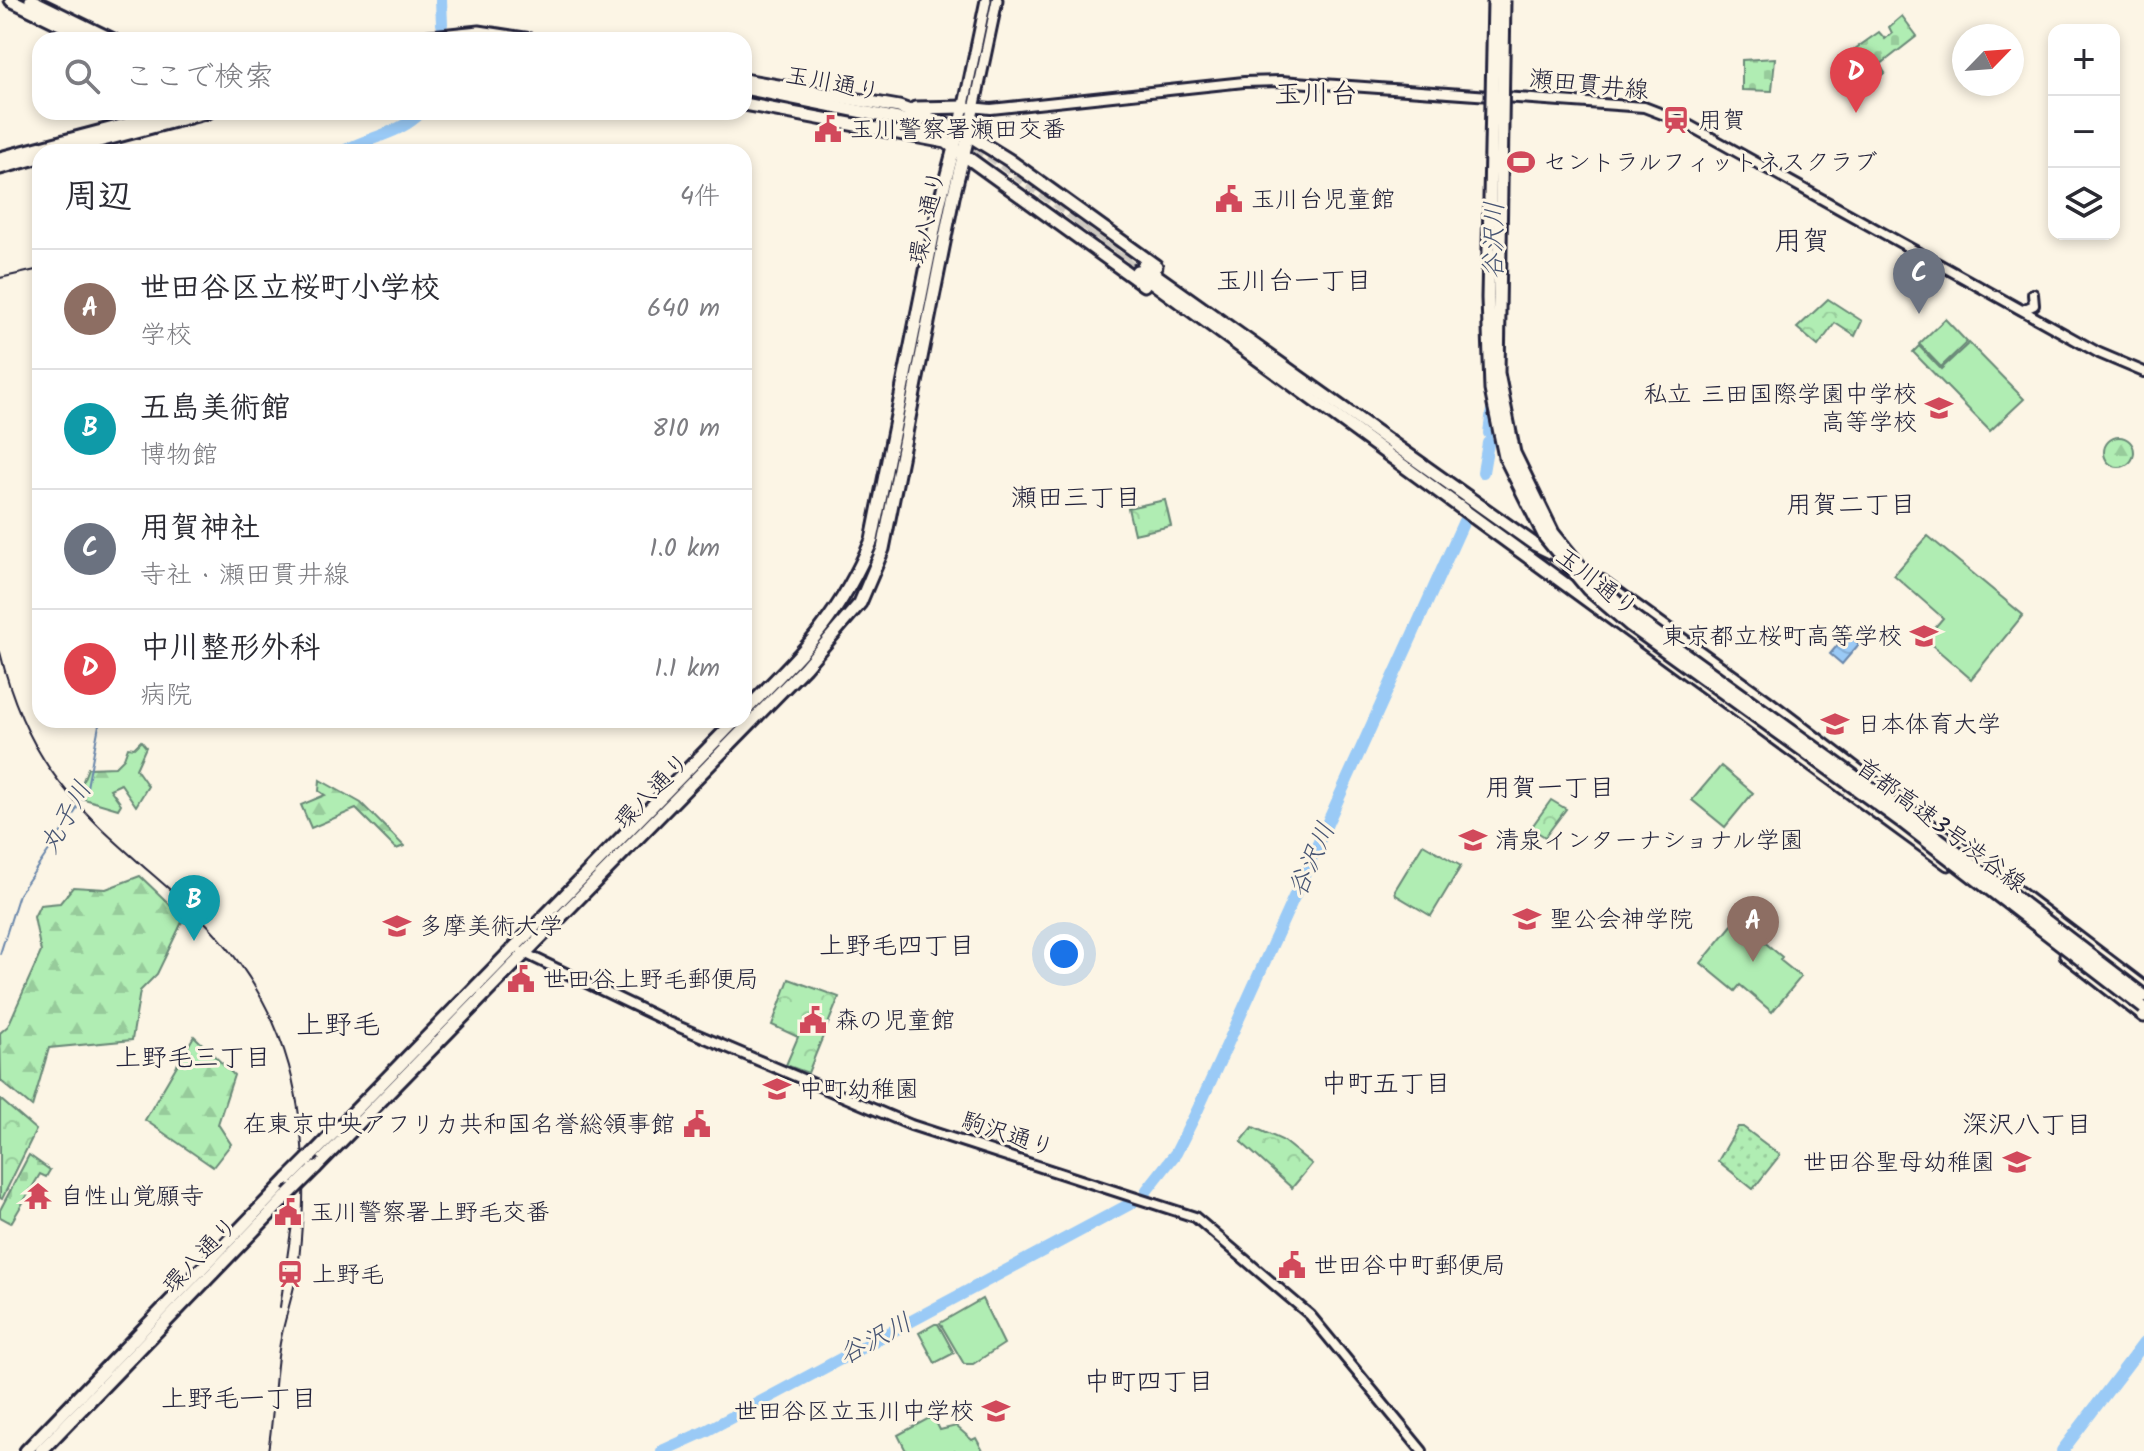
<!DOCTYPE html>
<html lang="ja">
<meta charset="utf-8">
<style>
body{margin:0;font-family:Kalam,"Klee One",sans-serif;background:#f7f7f7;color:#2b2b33}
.controls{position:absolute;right:24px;top:24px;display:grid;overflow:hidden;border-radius:16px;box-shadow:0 4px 12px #0003}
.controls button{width:72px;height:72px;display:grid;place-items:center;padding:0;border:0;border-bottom:2px solid #e1e1e2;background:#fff;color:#2b2b33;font:40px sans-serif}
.compass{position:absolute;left:1952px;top:24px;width:72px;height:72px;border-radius:50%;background:#fff;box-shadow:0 4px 12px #0003;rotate:65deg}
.you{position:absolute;left:1064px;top:954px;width:28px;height:28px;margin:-20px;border:6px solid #fff;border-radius:50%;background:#1a73e8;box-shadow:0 0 0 12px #1a73e833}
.badge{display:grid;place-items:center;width:52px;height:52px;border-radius:50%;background:#ea580c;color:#fff;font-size:26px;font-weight:700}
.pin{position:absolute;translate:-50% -66px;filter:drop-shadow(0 2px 4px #0008)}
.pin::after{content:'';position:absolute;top:42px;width:28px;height:24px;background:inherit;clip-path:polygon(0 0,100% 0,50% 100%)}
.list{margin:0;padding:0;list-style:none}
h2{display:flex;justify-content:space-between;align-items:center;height:104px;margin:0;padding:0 32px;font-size:34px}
h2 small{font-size:26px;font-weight:400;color:#7c7c81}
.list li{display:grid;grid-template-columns:52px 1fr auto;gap:24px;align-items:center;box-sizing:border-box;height:120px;padding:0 32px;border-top:2px solid #e1e1e2}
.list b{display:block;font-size:30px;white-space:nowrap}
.list p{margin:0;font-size:26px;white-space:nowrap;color:#7c7c81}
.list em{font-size:26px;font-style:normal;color:#7c7c81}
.icon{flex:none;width:44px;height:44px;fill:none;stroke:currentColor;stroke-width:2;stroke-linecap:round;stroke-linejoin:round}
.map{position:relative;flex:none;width:2144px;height:1451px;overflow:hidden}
.search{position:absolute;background:#fff;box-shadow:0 4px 12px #0003;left:32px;top:32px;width:720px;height:88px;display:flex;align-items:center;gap:20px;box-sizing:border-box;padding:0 28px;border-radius:24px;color:#7c7c81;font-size:30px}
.panel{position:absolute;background:#fff;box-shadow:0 4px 12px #0003;left:32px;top:144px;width:720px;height:584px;border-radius:24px}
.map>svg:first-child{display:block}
</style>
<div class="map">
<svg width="2144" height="1451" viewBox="0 0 2144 1451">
<defs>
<pattern id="forest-firs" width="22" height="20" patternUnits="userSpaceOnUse" patternTransform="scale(2)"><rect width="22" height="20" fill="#b0edb3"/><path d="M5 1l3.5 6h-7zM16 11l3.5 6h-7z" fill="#97cb9b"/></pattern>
<pattern id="cemetery-stones" width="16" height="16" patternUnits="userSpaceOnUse" patternTransform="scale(2)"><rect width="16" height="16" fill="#b0edb3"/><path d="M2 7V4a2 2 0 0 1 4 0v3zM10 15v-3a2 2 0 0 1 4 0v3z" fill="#97cb9b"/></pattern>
<pattern id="park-crowns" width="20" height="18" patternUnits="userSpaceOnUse" patternTransform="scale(2)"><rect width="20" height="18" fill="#b0edb3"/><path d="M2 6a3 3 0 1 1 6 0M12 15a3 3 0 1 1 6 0" fill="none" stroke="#97cb9b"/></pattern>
<pattern id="garden-dots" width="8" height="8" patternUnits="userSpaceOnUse" patternTransform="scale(2)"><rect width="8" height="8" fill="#b0edb3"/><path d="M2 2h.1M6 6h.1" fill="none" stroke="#97cb9b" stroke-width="1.8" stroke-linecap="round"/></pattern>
<pattern id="water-waves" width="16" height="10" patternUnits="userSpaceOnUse" patternTransform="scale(2)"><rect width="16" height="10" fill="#9acaf6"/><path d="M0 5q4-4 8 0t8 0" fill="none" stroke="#84add4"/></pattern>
</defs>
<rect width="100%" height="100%" fill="#fcf5e5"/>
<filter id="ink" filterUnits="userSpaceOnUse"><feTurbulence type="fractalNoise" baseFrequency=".0125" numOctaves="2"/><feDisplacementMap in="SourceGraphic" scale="16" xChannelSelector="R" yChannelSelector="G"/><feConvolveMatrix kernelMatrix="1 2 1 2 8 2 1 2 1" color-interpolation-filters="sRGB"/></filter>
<g filter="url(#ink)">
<!-- forest -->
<g fill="url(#forest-firs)" stroke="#698877" stroke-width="2">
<circle cx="2119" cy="452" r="15"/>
<path d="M141,741L146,747L136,769L148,786L136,806L121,784L110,789L121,804L118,809L84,799L79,791L88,768L115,767L124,758L128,747L134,748Z"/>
<path d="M320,780L361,803L404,846L396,849L356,809L311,828L301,805L325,795L319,791Z"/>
<path d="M140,876L184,918L157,974L140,991L132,1040L49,1048L32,1107L1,1081L0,1033L8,1026L41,952L34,917L40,905L60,903L73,887L106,889Z"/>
<path d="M194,1036L234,1075L218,1124L231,1144L213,1167L145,1120Z"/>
</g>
<!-- cemetery -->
<g fill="url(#cemetery-stones)" stroke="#698877" stroke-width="2">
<path d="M1902,16L1917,36L1880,65L1885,73L1872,81L1852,51L1879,32L1885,39L1892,33L1889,27Z"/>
<path d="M1775,58L1772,91L1742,90V60Z"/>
<path d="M29,1155L50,1170L46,1177L40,1174L11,1223L0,1217V1210Z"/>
</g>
<!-- park -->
<g fill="url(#park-crowns)" stroke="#698877" stroke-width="2">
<path d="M1828,299L1862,321L1855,336L1835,323L1818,346L1797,328Z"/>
<path d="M1165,500L1171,526L1134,534L1128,508Z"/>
<path d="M1551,800L1566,809L1545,837L1531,828Z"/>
<path d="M789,979L839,997L808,1073L786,1065L798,1037L772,1025Z"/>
<path d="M0,1099L36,1130L2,1199L0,1198Z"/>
<path d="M1253,1127L1282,1140L1312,1164L1292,1188L1241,1142Z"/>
<path d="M2144,1337V1347L2098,1407L2093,1403Z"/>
</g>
<!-- garden -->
<path fill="url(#garden-dots)" stroke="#698877" stroke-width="2" d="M1738,1127H1743L1780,1155L1753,1189L1718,1161Z"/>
<!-- pitch -->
<g fill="#b0edb3" stroke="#698877" stroke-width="2">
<path d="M1945,319L1967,342L1941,367L1919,344Z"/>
<path d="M1969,343L2024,399L1990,431L1913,352L1919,346L1941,369Z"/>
<path d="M1928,536L2023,615L1971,679L1925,639L1943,618L1894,575Z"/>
<path d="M1721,766L1753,793L1725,827L1692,800Z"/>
<path d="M1423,844L1461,866L1431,916L1396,895L1395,890Z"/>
<path d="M1737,919L1782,957L1780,960L1801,977L1772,1012L1740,985L1735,991L1701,963Z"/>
<path d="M982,1299L1004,1344L973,1364H964L940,1323Z"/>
<path d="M935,1324H938L954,1353L935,1363L919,1333Z"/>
<path d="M933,1416L940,1430L956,1426L972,1440L976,1438L983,1451H906L898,1435Z"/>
</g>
<!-- water -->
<path fill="url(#water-waves)" stroke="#6a87ab" stroke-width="2" d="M1847,634L1859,644L1842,664L1830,654Z"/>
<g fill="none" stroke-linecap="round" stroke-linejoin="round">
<!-- stream -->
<path stroke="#6a87ab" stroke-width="2" d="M0,954L19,894L75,812L87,787L100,720"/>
<!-- river -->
<g stroke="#9acaf6" stroke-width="12">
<path d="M441,0L442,24"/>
<path d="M342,152C368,137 401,134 421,112"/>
<path d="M1489,433L1493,402"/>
<path d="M1483,472L1488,443"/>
<path d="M1147,1190L1176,1153L1198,1109L1464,521"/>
<path d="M662,1451L706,1431L1132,1203"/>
<path d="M2062,1451L2144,1343"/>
</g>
<!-- highway-tunnel -->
<g stroke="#d0cbc3" stroke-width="11" stroke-dasharray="11 5.5" stroke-linecap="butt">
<path d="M913,122L950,135L990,155L1143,266"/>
<path d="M1073,224L1137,271"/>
</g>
<!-- secondary casing -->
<g stroke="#22223b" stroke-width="14">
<g id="secondary">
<path d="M970,107L991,109L1244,82L1281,81L1644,107L1683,122L2099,353L2144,372"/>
<path d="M2025,309L2034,305L2033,294"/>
<path d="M522,952L670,1023L911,1125L1195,1217L1310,1315L1422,1451"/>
</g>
</g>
<!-- primary casing -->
<g stroke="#22223b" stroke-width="15">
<g id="primary">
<path d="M959,129L986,0"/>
<path d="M969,133L997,0"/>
</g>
</g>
<!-- highway casing -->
<g stroke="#22223b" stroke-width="17">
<g id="highway">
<path d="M11,0L93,40"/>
<path d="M31,0L113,40"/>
<path d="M402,40L479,32L531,40"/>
<path d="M744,80L899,107L959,129L1009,160L1156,266"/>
<path d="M744,88L913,122"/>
<path d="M744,104L946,142L1144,285"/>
<path d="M915,108L966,107"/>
<path d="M58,152L208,112"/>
<path d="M0,158L174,112"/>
<path d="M0,168L40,157"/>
<path d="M1143,266L1534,544L1563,558"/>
<path d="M1137,271L1948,864"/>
<path d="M1601,581L1769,703L2144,988"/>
<path d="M744,712C803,652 838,620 872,540L940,201L959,129"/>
<path d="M2066,955L2144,1016"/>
<path d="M314,1153L736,720"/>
<path d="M316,1167L805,667L860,603L883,549L953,197L969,133"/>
<path d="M26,1451L288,1179"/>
<path d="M41,1451L289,1194"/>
</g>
</g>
<!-- secondary -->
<use href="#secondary" stroke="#fcf5e5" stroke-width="8"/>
<!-- primary -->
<use href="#primary" stroke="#fcf5e5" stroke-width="9"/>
<!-- highway -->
<use href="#highway" stroke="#fcf5e5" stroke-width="11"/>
<!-- rail -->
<g stroke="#22223b" stroke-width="2">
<path d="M0,278L40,269"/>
<path d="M0,652C31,780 92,820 185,903C295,1002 314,1119 299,1260C296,1288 285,1315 280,1343C274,1378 274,1415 268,1451"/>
<path d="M280,1307L292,1224"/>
</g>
<!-- highway-bridge casing -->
<g stroke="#22223b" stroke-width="17" stroke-linecap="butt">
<g id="highway-bridge">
<path d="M1494,0L1488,298L1491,390L1505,457L1545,537L1588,589L1630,625L1901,821L2144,1008"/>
<path d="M1504,0L1498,373L1514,453L1553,533L1583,570L1635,618L1905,813L2144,996"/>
<path d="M288,1179L314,1153"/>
<path d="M289,1194L316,1167"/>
</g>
</g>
<!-- highway-bridge -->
<use href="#highway-bridge" stroke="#fcf5e5" stroke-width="11"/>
</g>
</g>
<!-- icons -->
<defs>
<g id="station-bare" transform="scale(2.16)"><path d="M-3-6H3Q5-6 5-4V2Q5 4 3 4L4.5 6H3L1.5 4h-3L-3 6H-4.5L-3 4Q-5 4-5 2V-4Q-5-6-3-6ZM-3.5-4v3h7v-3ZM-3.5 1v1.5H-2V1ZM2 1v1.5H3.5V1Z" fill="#d1495b" stroke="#fcf5e5" stroke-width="2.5" paint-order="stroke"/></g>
<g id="civic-bare" transform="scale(2.16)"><path d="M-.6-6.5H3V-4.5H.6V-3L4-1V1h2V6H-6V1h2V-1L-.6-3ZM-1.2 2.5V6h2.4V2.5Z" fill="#d1495b" stroke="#fcf5e5" stroke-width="2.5" paint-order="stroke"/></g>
<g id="stadium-bare" transform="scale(2.16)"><path d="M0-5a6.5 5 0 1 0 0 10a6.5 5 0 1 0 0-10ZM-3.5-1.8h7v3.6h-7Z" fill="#d1495b" stroke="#fcf5e5" stroke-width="2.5" paint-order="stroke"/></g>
<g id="school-bare" transform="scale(2.16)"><path d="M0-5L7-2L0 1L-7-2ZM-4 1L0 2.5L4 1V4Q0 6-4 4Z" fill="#d1495b" stroke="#fcf5e5" stroke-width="2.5" paint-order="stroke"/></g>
<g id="university-bare" transform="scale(2.16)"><path d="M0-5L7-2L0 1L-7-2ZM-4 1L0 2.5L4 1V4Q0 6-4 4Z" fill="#d1495b" stroke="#fcf5e5" stroke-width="2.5" paint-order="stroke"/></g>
<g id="temple-bare" transform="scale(2.16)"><path d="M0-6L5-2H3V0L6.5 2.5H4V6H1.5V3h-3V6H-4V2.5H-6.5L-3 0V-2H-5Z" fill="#d1495b" stroke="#fcf5e5" stroke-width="2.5" paint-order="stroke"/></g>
</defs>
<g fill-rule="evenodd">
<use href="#station-bare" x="1676" y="120"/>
<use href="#civic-bare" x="828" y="129"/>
<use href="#stadium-bare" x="1521" y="162"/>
<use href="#civic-bare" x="1229" y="199"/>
<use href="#school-bare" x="1939" y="408"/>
<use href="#school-bare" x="1924" y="636"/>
<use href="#university-bare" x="1835" y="724"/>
<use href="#school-bare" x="1473" y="840"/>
<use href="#school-bare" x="1527" y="919"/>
<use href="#university-bare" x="397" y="926"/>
<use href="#civic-bare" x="521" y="979"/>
<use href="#civic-bare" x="813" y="1020"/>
<use href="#school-bare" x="777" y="1089"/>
<use href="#civic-bare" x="697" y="1124"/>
<use href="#school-bare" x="2017" y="1162"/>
<use href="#temple-bare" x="38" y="1196"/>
<use href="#civic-bare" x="288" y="1212"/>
<use href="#civic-bare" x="1292" y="1265"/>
<use href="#station-bare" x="290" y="1274"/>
<use href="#school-bare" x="996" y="1411"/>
</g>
<g text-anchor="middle" stroke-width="6" stroke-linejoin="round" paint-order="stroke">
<!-- street labels -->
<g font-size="24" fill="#22223b" stroke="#fcf5e5">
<text transform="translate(833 83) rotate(11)" y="8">玉川通り</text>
<text transform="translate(1589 84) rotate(6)" y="8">瀬田貫井線</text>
<text transform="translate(927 217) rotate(-78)" y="8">環八通り</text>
<text transform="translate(1597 582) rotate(38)" y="8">玉川通り</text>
<text transform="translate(652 791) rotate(-46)" y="8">環八通り</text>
<text transform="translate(1941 825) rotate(37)" y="8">首都高速3号渋谷線</text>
<text transform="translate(1008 1134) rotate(18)" y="8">駒沢通り</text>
<text transform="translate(200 1255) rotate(-46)" y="8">環八通り</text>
</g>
<!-- poi labels -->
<g font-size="24" fill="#22223b" stroke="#fcf5e5" text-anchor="start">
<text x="1698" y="128">用賀</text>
<text x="850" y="137">玉川警察署瀬田交番</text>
<text x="1543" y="170">セントラルフィットネスクラブ</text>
<text x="1251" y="207">玉川台児童館</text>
<text x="1917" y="402" text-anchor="end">私立 三田国際学園中学校<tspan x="1917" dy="28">高等学校</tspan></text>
<text x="1902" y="644" text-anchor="end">東京都立桜町高等学校</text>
<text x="1857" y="732">日本体育大学</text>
<text x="1495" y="848">清泉インターナショナル学園</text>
<text x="1549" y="927">聖公会神学院</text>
<text x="419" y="934">多摩美術大学</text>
<text x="543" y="987">世田谷上野毛郵便局</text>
<text x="835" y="1028">森の児童館</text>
<text x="799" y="1097">中町幼稚園</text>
<text x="675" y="1132" text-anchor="end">在東京中央アフリカ共和国名誉総領事館</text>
<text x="1995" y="1170" text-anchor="end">世田谷聖母幼稚園</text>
<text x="60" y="1204">自性山覚願寺</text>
<text x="310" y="1220">玉川警察署上野毛交番</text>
<text x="1314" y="1273">世田谷中町郵便局</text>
<text x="312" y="1282">上野毛</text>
<text x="974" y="1419" text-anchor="end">世田谷区立玉川中学校</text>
</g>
<!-- water labels -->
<g font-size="26" font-style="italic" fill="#465473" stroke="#fcf5e5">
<text transform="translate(1493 240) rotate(-89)" y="9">谷沢川</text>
<text transform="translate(65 817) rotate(-61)" y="9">丸子川</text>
<text transform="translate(1311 859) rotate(-66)" y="9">谷沢川</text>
<text transform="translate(875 1338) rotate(-28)" y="9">谷沢川</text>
</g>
<!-- neighbourhood labels -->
<g font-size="26" fill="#22223b" stroke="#fcf5e5">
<text x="1294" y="289">玉川台一丁目</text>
<text x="1076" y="506">瀬田三丁目</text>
<text x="1851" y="513">用賀二丁目</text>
<text x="1550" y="796">用賀一丁目</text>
<text x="897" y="954">上野毛四丁目</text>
<text x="193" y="1066">上野毛三丁目</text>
<text x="1386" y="1092">中町五丁目</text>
<text x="2027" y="1133">深沢八丁目</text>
<text x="1149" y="1390">中町四丁目</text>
<text x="239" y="1407">上野毛一丁目</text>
</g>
<!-- quarter labels -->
<g font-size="28" fill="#22223b" stroke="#fcf5e5">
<text x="1316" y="103">玉川台</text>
<text x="1802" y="250">用賀</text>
<text x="338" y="1034">上野毛</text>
</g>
</g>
</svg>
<div class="controls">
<button>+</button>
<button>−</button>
<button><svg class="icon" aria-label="layers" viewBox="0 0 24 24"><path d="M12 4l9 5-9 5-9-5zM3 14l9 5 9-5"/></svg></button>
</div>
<svg class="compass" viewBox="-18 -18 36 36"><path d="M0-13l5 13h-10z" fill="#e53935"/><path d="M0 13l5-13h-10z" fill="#7c7c81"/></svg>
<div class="you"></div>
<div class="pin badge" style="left:1753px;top:962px;background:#8d6e63">A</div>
<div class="pin badge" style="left:194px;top:941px;background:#0f9aa8">B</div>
<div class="pin badge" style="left:1919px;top:314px;background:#6b7280">C</div>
<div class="pin badge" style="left:1856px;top:113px;background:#e0444e">D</div>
<div class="search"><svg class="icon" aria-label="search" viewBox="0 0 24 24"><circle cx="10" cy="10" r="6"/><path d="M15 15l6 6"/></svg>ここで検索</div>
<section class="panel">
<h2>周辺<small>4件</small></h2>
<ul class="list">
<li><span class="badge" style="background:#8d6e63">A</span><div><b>世田谷区立桜町小学校</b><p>学校</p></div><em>640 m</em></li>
<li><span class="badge" style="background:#0f9aa8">B</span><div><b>五島美術館</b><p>博物館</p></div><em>810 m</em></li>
<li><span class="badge" style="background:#6b7280">C</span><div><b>用賀神社</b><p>寺社 · 瀬田貫井線</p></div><em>1.0 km</em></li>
<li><span class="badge" style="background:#e0444e">D</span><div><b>中川整形外科</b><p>病院</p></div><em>1.1 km</em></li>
</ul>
</section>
</div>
